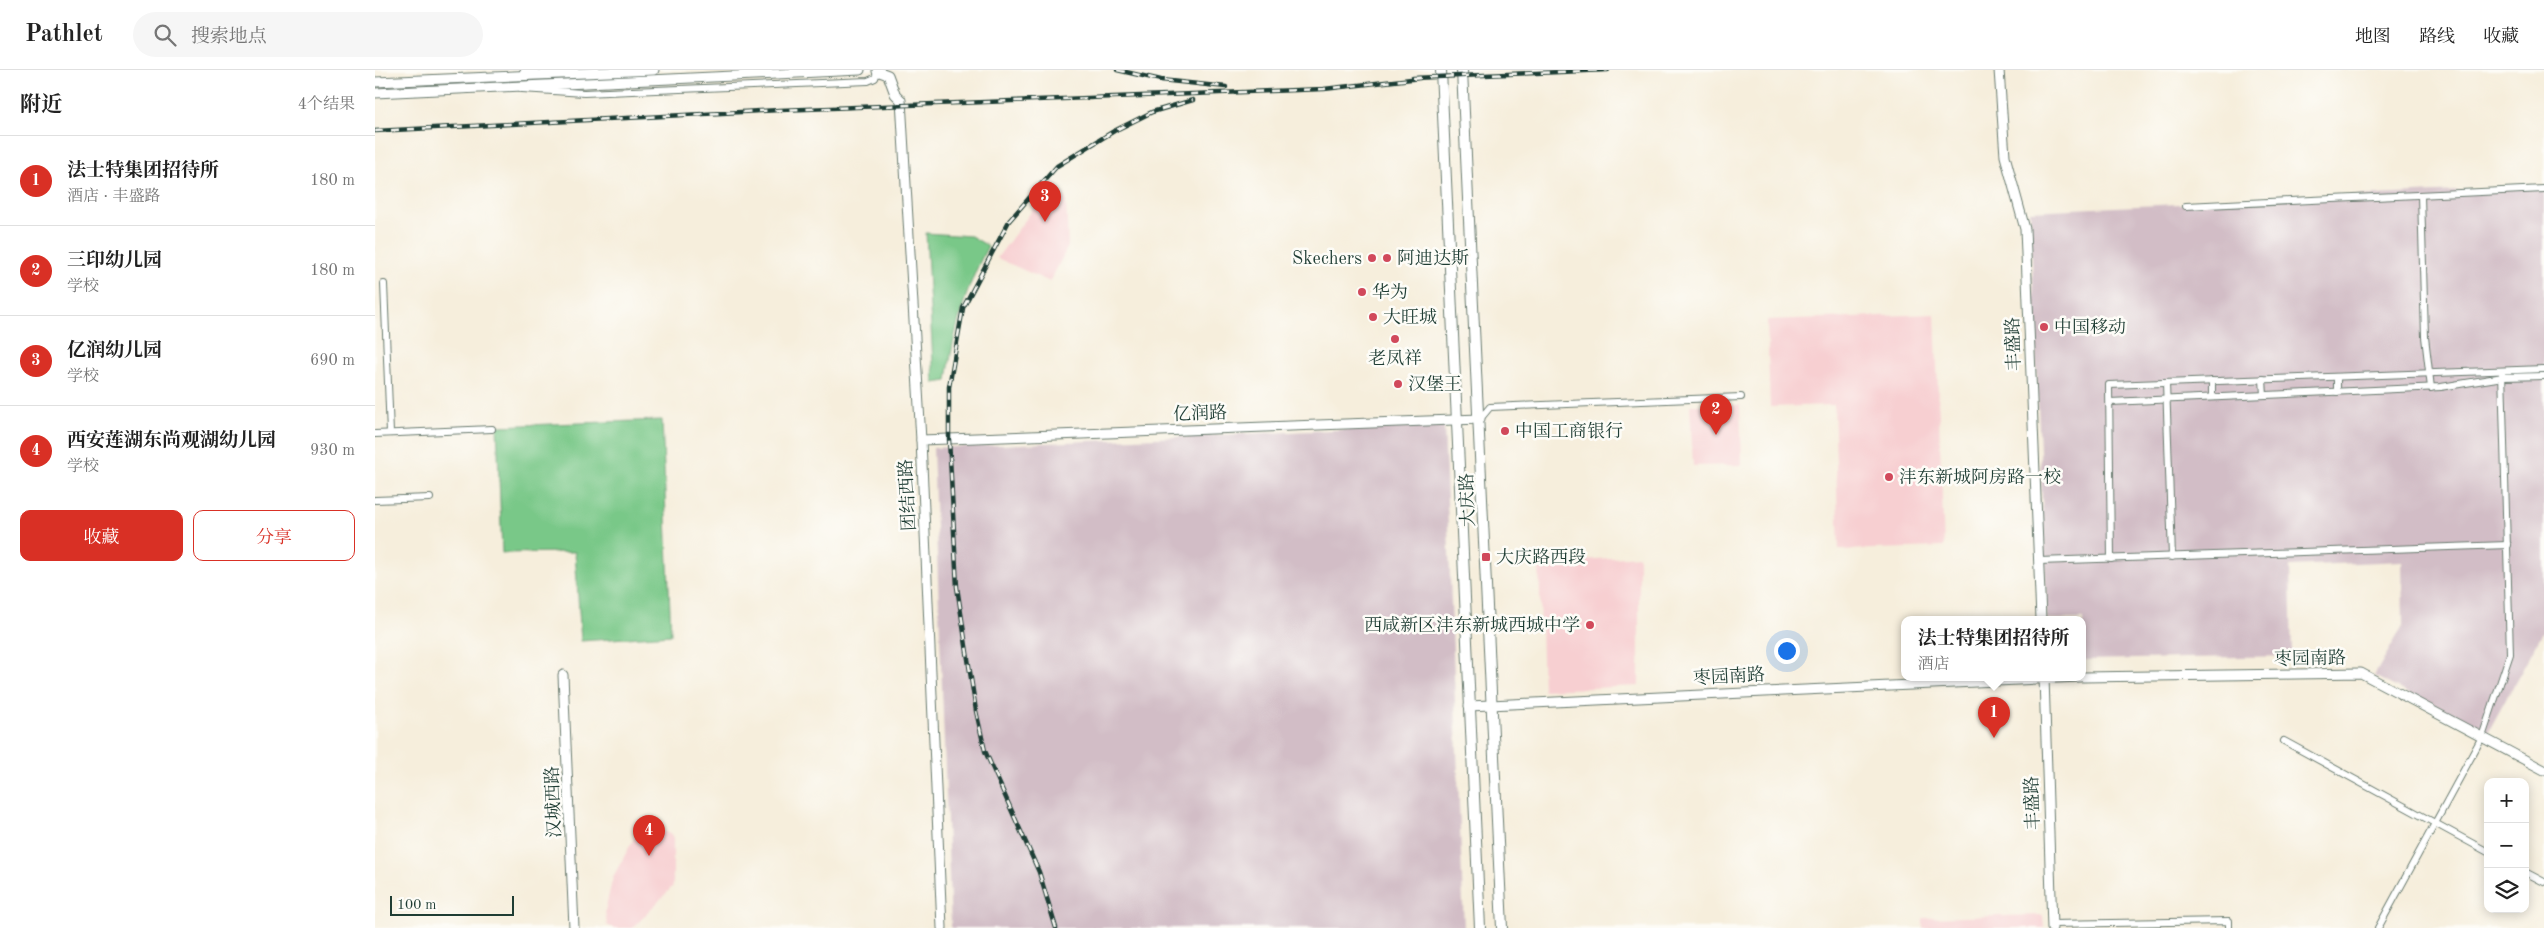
<!DOCTYPE html>
<html lang="zh">
<meta charset="utf-8">
<style>
body{margin:0;font-family:"Old Standard TT","Noto Serif SC",serif;background:#f6f6f6;color:#222}
.controls{position:absolute;right:15px;bottom:15px;display:grid;overflow:hidden;border-radius:10px;box-shadow:0 2px 12px #0003}
.controls button{width:45px;height:45px;display:grid;place-items:center;padding:0;border:0;border-bottom:1px solid #e0e0e0;background:#fff;color:#222;font:25px sans-serif}
.scale{position:absolute;left:15px;bottom:12px;width:124px;box-sizing:border-box;padding-left:5px;border:2px solid #1f3d34;border-top:0;font-size:14px;line-height:18px;white-space:nowrap;color:#1f3d34;-webkit-text-stroke:4px #fdfcf7;paint-order:stroke}
.you{position:absolute;left:1411px;top:580px;width:18px;height:18px;margin:-12px;border:4px solid #fff;border-radius:50%;background:#1a73e8;box-shadow:0 0 0 8px #1a73e833}
.badge{display:grid;place-items:center;width:32px;height:32px;border-radius:50%;background:#d93025;color:#fff;font-size:16px;font-weight:700}
.pin{position:absolute;translate:-50% -41px;filter:drop-shadow(0 1px 2px #0008)}
.pin::after{content:'';position:absolute;top:26px;width:18px;height:15px;background:inherit;clip-path:polygon(0 0,100% 0,50% 100%)}
.popup{position:absolute;left:1526px;top:546px;width:185px;height:65px;box-sizing:border-box;display:grid;place-content:center;border-radius:10px;background:#fff;filter:drop-shadow(0 1px 4px #0005);font-size:16px;white-space:nowrap;color:#767676}
.popup b{font-size:19px;color:#222}
.popup::after{content:'';position:absolute;left:50%;top:100%;margin-left:-10px;border:10px solid transparent;border-top-color:#fff}
.list{margin:0;padding:0;list-style:none}
h2{display:flex;justify-content:space-between;align-items:center;height:65px;margin:0;padding:0 20px;font-size:21px}
h2 small{font-size:16px;font-weight:400;color:#767676}
.list li{display:grid;grid-template-columns:32px 1fr auto;gap:15px;align-items:center;box-sizing:border-box;height:90px;padding:0 20px;border-top:1px solid #e0e0e0}
.list b{display:block;font-size:19px;white-space:nowrap}
.list p{margin:0;font-size:16px;white-space:nowrap;color:#767676}
.list em{font-size:16px;font-style:normal;color:#767676}
.actions{display:flex;gap:10px;padding:15px 20px}
.actions a{flex:1;padding:11px 0;border:1px solid #d93025;border-radius:10px;text-align:center;font-size:18px;color:#d93025}
.actions .main{background:#d93025;color:#fff}
.icon{flex:none;width:28px;height:28px;fill:none;stroke:currentColor;stroke-width:2;stroke-linecap:round;stroke-linejoin:round}
.map{position:relative;flex:none;width:2169px;height:858px;overflow:hidden}
header{display:flex;align-items:center;gap:30px;box-sizing:border-box;height:70px;padding:0 25px;background:#fff;border-bottom:1px solid #e0e0e0}
header strong{font-size:24px}
nav{display:flex;gap:28px;margin-inline-start:auto;font-size:18px}
.search{width:350px;height:45px;background:#f6f6f6;display:flex;align-items:center;gap:12px;box-sizing:border-box;padding:0 18px;border-radius:28px;color:#767676;font-size:19px}
main{display:flex}
aside{flex:1;background:#fff}
.map>svg:first-child{display:block}
</style>
<header>
<strong>Pathlet</strong>
<div class="search"><svg class="icon" aria-label="search" viewBox="0 0 24 24"><circle cx="10" cy="10" r="6"/><path d="M15 15l6 6"/></svg>搜索地点</div>
<nav><a>地图</a><a>路线</a><a>收藏</a></nav>
</header>
<main>
<aside>
<h2>附近<small>4个结果</small></h2>
<ul class="list">
<li><span class="badge">1</span><div><b>法士特集团招待所</b><p>酒店 · 丰盛路</p></div><em>180 m</em></li>
<li><span class="badge">2</span><div><b>三印幼儿园</b><p>学校</p></div><em>180 m</em></li>
<li><span class="badge">3</span><div><b>亿润幼儿园</b><p>学校</p></div><em>690 m</em></li>
<li><span class="badge">4</span><div><b>西安莲湖东尚观湖幼儿园</b><p>学校</p></div><em>930 m</em></li>
</ul>
<div class="actions"><a class="main">收藏</a><a>分享</a></div>
</aside>
<div class="map">
<svg width="2169" height="858" viewBox="0 0 2169 858">
<rect width="100%" height="100%" fill="#fdfcf7"/>
<filter id="ink" filterUnits="userSpaceOnUse"><feTurbulence type="fractalNoise" baseFrequency=".02" numOctaves="2"/><feDisplacementMap in="SourceGraphic" scale="10" xChannelSelector="R" yChannelSelector="G"/><feConvolveMatrix kernelMatrix="1 2 1 2 8 2 1 2 1" color-interpolation-filters="sRGB"/></filter>
<filter id="wash" filterUnits="userSpaceOnUse"><feTurbulence type="fractalNoise" baseFrequency=".0096" numOctaves="4" result="noise"/><feDisplacementMap in="SourceGraphic" scale="20" xChannelSelector="R" yChannelSelector="G"/><feGaussianBlur stdDeviation="1.12" result="paint"/><feColorMatrix in="noise" values="0 0 0 0 0 0 0 0 0 0 0 0 0 0 0 0 0 1.4 0 .05"/><feComposite in="paint" operator="in"/></filter>
<g filter="url(#wash)">
<rect width="100%" height="100%" fill="#f6eedc"/>
<!-- built -->
<g fill="#f7cfd1">
<path d="M679,111L691,129L693,176L675,212L622,188Z"/>
<path d="M1560,244L1569,477L1464,480L1459,335L1395,337L1392,250Z"/>
<path d="M1315,335H1365L1367,395L1318,396Z"/>
<path d="M1264,486V616L1168,620L1164,493Z"/>
<path d="M269,750L298,766V816L258,858H239L232,855L230,841L238,807Z"/>
<path d="M1668,845L1669,858H1548V848Z"/>
</g>
<!-- industrial -->
<g fill="#d2bdc6">
<path d="M2169,117V560L2112,664L1999,606L2028,556L2027,491L1915,496L1917,586L1708,590V549H1672L1655,141Z"/>
<path d="M1069,355L1089,858H576L558,378Z"/>
</g>
<!-- green -->
<g fill="#79c888" stroke="#4c825e">
<path d="M551,163L596,166L613,176C590,219 578,263 572,311L559,313Z"/>
<path d="M287,350L296,565L206,571L200,482L127,483L122,356Z"/>
</g>
</g>
<g filter="url(#ink)">
<g fill="none" stroke-linecap="round" stroke-linejoin="round">
<!-- street casing -->
<g stroke="#6a7b6f" stroke-width="8">
<g id="street">
<path d="M148,2L161,0"/>
<path d="M147,19L209,23L493,11L500,8L503,0"/>
<path d="M2046,125L2050,267L2056,318"/>
<path d="M1811,136L2169,119"/>
<path d="M9,214L15,363"/>
<path d="M1962,307V322"/>
<path d="M1888,309L1889,325"/>
<path d="M1837,311V327"/>
<path d="M1791,313L1797,487"/>
<path d="M1735,332L2066,317L2128,307L2169,306"/>
<path d="M1105,349L1115,337L1366,327"/>
<path d="M0,364L117,359"/>
<path d="M0,430L55,428"/>
<path d="M1736,489L1734,315L2169,299"/>
<path d="M1664,491L2133,475"/>
<path d="M1909,671L2113,782"/>
<path d="M2150,802L2169,812"/>
<path d="M1677,854L1854,851V858"/>
<path d="M2003,858L2107,667L2135,584L2127,301"/>
</g>
</g>
<!-- secondary casing -->
<g stroke="#6a7b6f" stroke-width="11">
<g id="secondary">
<path d="M1624,0L1630,86L1650,159L1666,549"/>
<path d="M502,1L513,5L520,24L526,30L546,370L567,858"/>
<path d="M0,12L279,0"/>
<path d="M0,23L485,0"/>
<path d="M546,370L1105,349"/>
<path d="M188,605L199,858"/>
<path d="M1669,607L1677,858"/>
<path d="M1708,607L1986,603L2169,700"/>
<path d="M1094,636L1705,607"/>
</g>
</g>
<!-- primary casing -->
<g stroke="#6a7b6f" stroke-width="12">
<g id="primary">
<path d="M1066,0L1105,858"/>
<path d="M1087,0L1127,858"/>
</g>
</g>
<!-- street -->
<use href="#street" stroke="#fff" stroke-width="6"/>
<!-- secondary -->
<use href="#secondary" stroke="#fff" stroke-width="9"/>
<!-- primary -->
<use href="#primary" stroke="#fff" stroke-width="10"/>
<!-- rail casing -->
<g stroke="#1f3d34" stroke-width="4.5">
<g id="rail">
<path d="M742,0L786,10L851,17"/>
<path d="M1038,8L1233,0"/>
<path d="M0,61L405,40L949,19L1045,8"/>
<path d="M681,858L664,802L610,681L601,641L582,517L574,369V317L588,238L634,151L682,96L739,61L777,42L818,30"/>
</g>
</g>
<!-- rail -->
<use href="#rail" stroke="#fdfcf7" stroke-width="2.5" stroke-dasharray="8" stroke-linecap="butt"/>
</g>
</g>
<!-- markers -->
<g fill="#d1495b" stroke="#fdfcf7" stroke-width="2">
<circle cx="997" cy="188" r="5"/>
<circle cx="1012" cy="188" r="5"/>
<circle cx="987" cy="222" r="5"/>
<circle cx="998" cy="247" r="5"/>
<circle cx="1669" cy="257" r="5"/>
<circle cx="1020" cy="269" r="5"/>
<circle cx="1023" cy="314" r="5"/>
<circle cx="1130" cy="361" r="5"/>
<circle cx="1514" cy="407" r="5"/>
<rect x="1106" y="482" width="10" height="10" rx="2.5"/>
<circle cx="1215" cy="555" r="5"/>
</g>
<g text-anchor="middle" stroke-width="5" stroke-linejoin="round" paint-order="stroke">
<!-- poi labels -->
<g font-size="18" fill="#1f3d34" stroke="#fdfcf7" text-anchor="start">
<text x="987" y="194" text-anchor="end">Skechers</text>
<text x="1022" y="194">阿迪达斯</text>
<text x="997" y="228">华为</text>
<text x="1008" y="253">大旺城</text>
<text x="1679" y="263">中国移动</text>
<text x="1020" y="294" text-anchor="middle">老凤祥</text>
<text x="1033" y="320">汉堡王</text>
<text x="1140" y="367">中国工商银行</text>
<text x="1524" y="413">沣东新城阿房路一校</text>
<text x="1121" y="493">大庆路西段</text>
<text x="1205" y="561" text-anchor="end">西咸新区沣东新城西城中学</text>
</g>
<!-- street labels -->
<g font-size="18" fill="#1f3d34" stroke="#fdfcf7">
<text transform="translate(1638 274) rotate(-92)" y="6">丰盛路</text>
<text transform="translate(825 343) rotate(-2)" y="6">亿润路</text>
<text transform="translate(532 425) rotate(-93)" y="6">团结西路</text>
<text transform="translate(1092 430) rotate(-92)" y="6">大庆路</text>
<text transform="translate(1935 588) rotate(-1)" y="6">枣园南路</text>
<text transform="translate(1354 606) rotate(-3)" y="6">枣园南路</text>
<text transform="translate(178 732) rotate(-92)" y="6">汉城西路</text>
<text transform="translate(1657 733) rotate(-92)" y="6">丰盛路</text>
</g>
</g>
</svg>
<div class="controls">
<button>+</button>
<button>−</button>
<button><svg class="icon" aria-label="layers" viewBox="0 0 24 24"><path d="M12 4l9 5-9 5-9-5zM3 14l9 5 9-5"/></svg></button>
</div>
<div class="scale">100 m</div>
<div class="you"></div>
<div class="pin badge" style="left:1619px;top:668px">1</div>
<div class="popup"><b>法士特集团招待所</b>酒店</div>
<div class="pin badge" style="left:1341px;top:365px">2</div>
<div class="pin badge" style="left:670px;top:152px">3</div>
<div class="pin badge" style="left:274px;top:786px">4</div>
</div>
</main>
